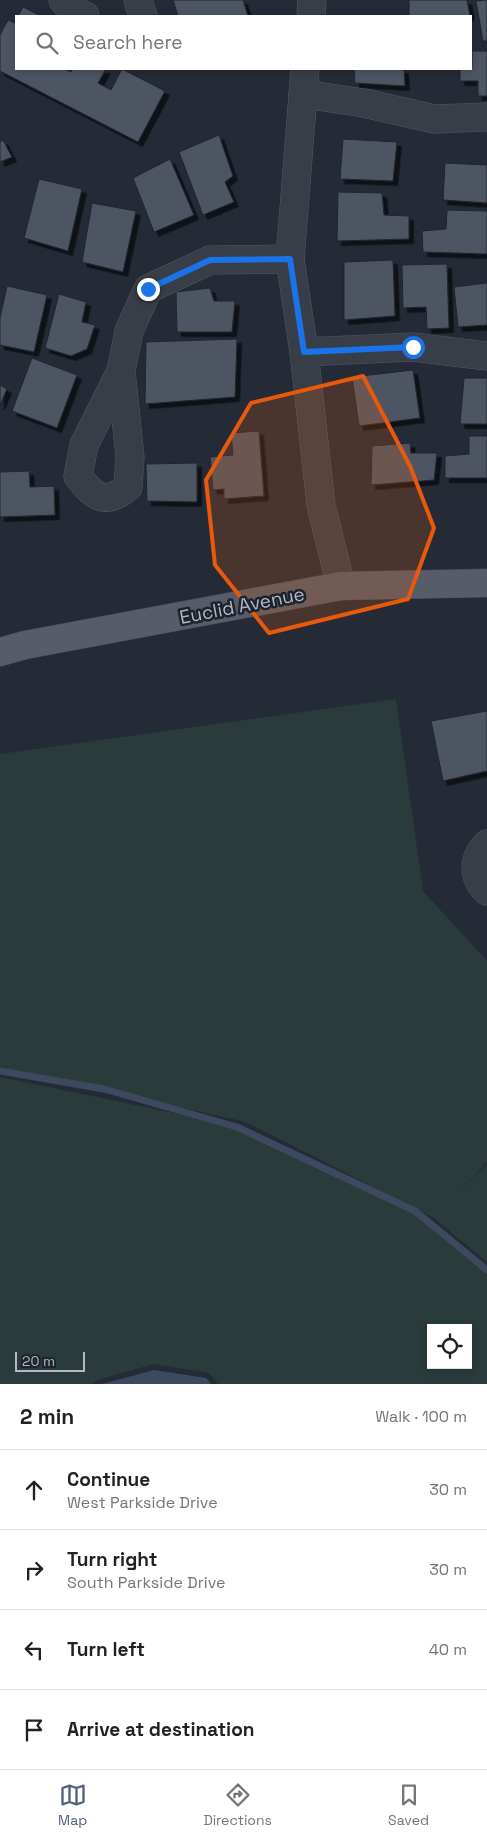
<!DOCTYPE html>
<meta charset="utf-8">
<style>
body{margin:0;font-family:"Space Grotesk",sans-serif;background:#f2f2f2;color:#202124}
.controls{position:absolute;right:15px;bottom:15px;display:grid;overflow:hidden;border-radius:0px;box-shadow:0 2px 8px #0003}
.controls button{width:45px;height:45px;display:grid;place-items:center;padding:0;border:0;border-bottom:1px solid #e0e0e0;background:#fff;color:#202124;font:25px sans-serif}
.scale{position:absolute;left:15px;bottom:12px;width:70px;box-sizing:border-box;padding-left:5px;border:2px solid #b3b8c4;border-top:0;font-size:14px;line-height:18px;white-space:nowrap;color:#b3b8c4;-webkit-text-stroke:4px #1d232d;paint-order:stroke}
.stop{position:absolute;width:15px;height:15px;margin:-11px;border:4px solid #1a73e8;border-radius:50%;background:#fff}
.stop.end{background:#1a73e8;border-color:#fff;box-shadow:0 1px 5px #0008}
.list{margin:0;padding:0;list-style:none}
h2{display:flex;justify-content:space-between;align-items:center;height:65px;margin:0;padding:0 20px;font-size:21px}
h2 small{font-size:16px;font-weight:400;color:#757577}
.list li{display:grid;grid-template-columns:32px 1fr auto;gap:15px;align-items:center;box-sizing:border-box;height:80px;padding:0 20px;border-top:1px solid #e0e0e0}
.list b{display:block;font-size:19px;white-space:nowrap}
.list p{margin:0;font-size:16px;white-space:nowrap;color:#757577}
.list em{font-size:16px;font-style:normal;color:#757577}
.icon{flex:none;width:28px;height:28px;fill:none;stroke:currentColor;stroke-width:2;stroke-linecap:round;stroke-linejoin:round}
.map{position:relative;flex:none;width:487px;height:1384px;overflow:hidden}
.search{position:absolute;background:#fff;box-shadow:0 2px 8px #0003;left:15px;right:15px;top:15px;height:55px;display:flex;align-items:center;gap:12px;box-sizing:border-box;padding:0 18px;border-radius:0px;color:#757577;font-size:19px}
.sheet{height:385px;background:#fff}
nav{display:flex;justify-content:space-around;align-items:center;box-sizing:border-box;height:70px;border-top:1px solid #e0e0e0;background:#fff;font-size:14px;color:#757577}
nav a{display:grid;justify-items:center;gap:2px}
nav .on{color:#53617e}
.map>svg:first-child{display:block}
</style>
<div class="map">
<svg width="487" height="1384" viewBox="0 0 487 1384">
<defs>
<filter id="shadow"><feDropShadow dx="4.5" dy="4.5" stdDeviation="0" flood-color="#0009"/></filter>
</defs>
<rect width="100%" height="100%" fill="#242b37"/>
<!-- green -->
<g fill="#2a3b3c" fill-rule="evenodd">
<path d="M396,699L423,891L487,961V1162L459,1192L487,1164V1262L434,1218L246,1122L0,1067V754Z"/>
<path d="M0,1077L232,1125L426,1220L487,1270V1384H218L209,1373L154,1364L97,1380L92,1384H0ZM431,1328H468V1365H431Z"/>
</g>
<!-- water -->
<path fill="#3c495f" d="M154,1370L206,1378L211,1384H102Z"/>
<g fill="none" stroke-linecap="round" stroke-linejoin="round">
<!-- stream -->
<path stroke="#3c495f" stroke-width="7" d="M0,1071L104,1089L237,1127L415,1211L487,1270"/>
</g>
<!-- building -->
<g fill="#4d5563" stroke="#1f252f" filter="url(#shadow)">
<path d="M173,0H243L248,16H178Z"/>
<path d="M409,0H467L470,16H409Z"/>
<path d="M487,0V41H483L476,1Z"/>
<path d="M23,7L41,16H18Z"/>
<path d="M8,20L15,23L16,20V69H64L71,72L73,69H106L98,83L111,90L122,69L165,91L138,142L0,71V35Z"/>
<path d="M472,51H487V96H478V81H460V69H471L472,66Z"/>
<path d="M354,69H404L405,86L355,83Z"/>
<path d="M219,135L233,176L225,182L234,202L203,215L179,152Z"/>
<path d="M343,139L397,142L393,181L340,179Z"/>
<path d="M3,140L12,157L0,162V142Z"/>
<path d="M170,159L194,215L154,232L133,178Z"/>
<path d="M445,163L487,165V203L443,200Z"/>
<path d="M39,179L82,189L68,251L24,238Z"/>
<path d="M338,192L382,193L384,215L409,216V239L337,241Z"/>
<path d="M92,203L136,211L123,272L82,262Z"/>
<path d="M447,210L487,211V254L423,252L422,231L446,229Z"/>
<path d="M393,260L395,316L344,320V262Z"/>
<path d="M447,264L449,328L427,329L426,307L403,308L402,265Z"/>
<path d="M487,283V325L458,327L454,287Z"/>
<path d="M7,286L47,295L34,352L0,345V318Z"/>
<path d="M210,288L214,301H235L232,332H177L176,292Z"/>
<path d="M59,294L86,302L82,322L95,325L87,349L71,356L45,348Z"/>
<path d="M237,339L235,397L145,404L146,342Z"/>
<path d="M32,358L77,375L57,428L12,411Z"/>
<path d="M413,370L420,418L359,426L352,377Z"/>
<path d="M464,378H487V424H460Z"/>
<path d="M0,385L7,389L0,405Z"/>
<path d="M259,431L264,496L224,499V489L213,490L210,457L233,455L231,433Z"/>
<path d="M469,436H487V478H445V456L469,454Z"/>
<path d="M410,443L411,453H437L434,480L371,485L372,446Z"/>
<path d="M197,463V502L147,501L146,464Z"/>
<path d="M29,471L30,487L54,486L55,515L0,517V472Z"/>
<path d="M487,711V771L443,781L431,721Z"/>
</g>
<g fill="none" stroke-linecap="round" stroke-linejoin="round">
<!-- minor casing -->
<g stroke="#535863" stroke-width="29">
<g id="minor">
<path d="M63,0L72,10L85,16"/>
<path d="M138,0L143,16"/>
<path d="M311,16L312,0"/>
<path d="M305,69L290,259L304,352L321,505L341,586"/>
<path d="M303,94L364,103L434,119L487,117"/>
<path d="M304,352L413,347L487,356"/>
<path d="M121,371L84,445L78,476C94,497 105,506 128,487L130,457L121,371L129,331L148,289L210,260L290,259"/>
<path d="M487,844C473,858 472,877 487,891"/>
</g>
</g>
<!-- major casing -->
<g stroke="#414751" stroke-width="29">
<path id="major" d="M0,652L25,645L341,586L487,583"/>
</g>
<!-- minor -->
<use href="#minor" stroke="#383e48" stroke-width="28"/>
<!-- major -->
<use href="#major" stroke="#565c68" stroke-width="28"/>
</g>
<g fill="none" stroke-linecap="round" stroke-linejoin="round">
<!-- route -->
<path stroke="#1a73e8" stroke-width="6" d="M148,289L210,260L290,259L304,352L413,347"/>
</g>
<!-- marked area -->
<path fill="#e8590c" fill-opacity="0.2" stroke="#e8590c" stroke-width="4" stroke-linejoin="round" d="M363,376L410,466L434,528L408,599L269,633L215,565L206,480L251,403Z"/>
<g text-anchor="middle" stroke-width="5" stroke-linejoin="round" paint-order="stroke">
<!-- street labels -->
<g font-size="19" fill="#b3b8c4" stroke="#1d232d">
<text transform="translate(242 605) rotate(-11)" y="7">Euclid Avenue</text>
</g>
</g>
</svg>
<div class="controls">
<button><svg class="icon" aria-label="locate" viewBox="0 0 24 24"><circle cx="12" cy="12" r="6"/><path d="M12 2v4M12 18v4M2 12h4M18 12h4"/></svg></button>
</div>
<div class="scale">20 m</div>
<div class="stop" style="left:413px;top:347px"></div>
<div class="stop end" style="left:148px;top:289px"></div>
<div class="search"><svg class="icon" aria-label="search" viewBox="0 0 24 24"><circle cx="10" cy="10" r="6"/><path d="M15 15l6 6"/></svg>Search here</div>
</div>
<section class="sheet">
<h2>2 min<small>Walk · 100 m</small></h2>
<ul class="list">
<li><svg class="icon" aria-label="ahead" viewBox="0 0 24 24"><path d="M12 20V5M6 11l6-6 6 6"/></svg><div><b>Continue</b><p>West Parkside Drive</p></div><em>30 m</em></li>
<li><svg class="icon" aria-label="right" viewBox="0 0 24 24"><path d="M7 20v-9h11M14 6l5 5-5 5"/></svg><div><b>Turn right</b><p>South Parkside Drive</p></div><em>30 m</em></li>
<li><svg class="icon" aria-label="left" viewBox="0 0 24 24"><path d="M17 20v-9H6M10 6l-5 5 5 5"/></svg><div><b>Turn left</b></div><em>40 m</em></li>
<li><svg class="icon" aria-label="arrive" viewBox="0 0 24 24"><path d="M6 21V4h12l-3 4 3 4H6"/></svg><div><b>Arrive at destination</b></div></li>
</ul>
</section>
<nav>
<a class="on"><svg class="icon" aria-label="map" viewBox="0 0 24 24"><path d="M3 6l6-2 6 2 6-2v14l-6 2-6-2-6 2zM9 4v14M15 6v14"/></svg>Map</a>
<a><svg class="icon" aria-label="directions" viewBox="0 0 24 24"><path d="M12 3l9 9-9 9-9-9zM9 14v-3h6M13 9l2 2-2 2"/></svg>Directions</a>
<a><svg class="icon" aria-label="saved" viewBox="0 0 24 24"><path d="M7 4h10v16l-5-4-5 4z"/></svg>Saved</a>
</nav>
